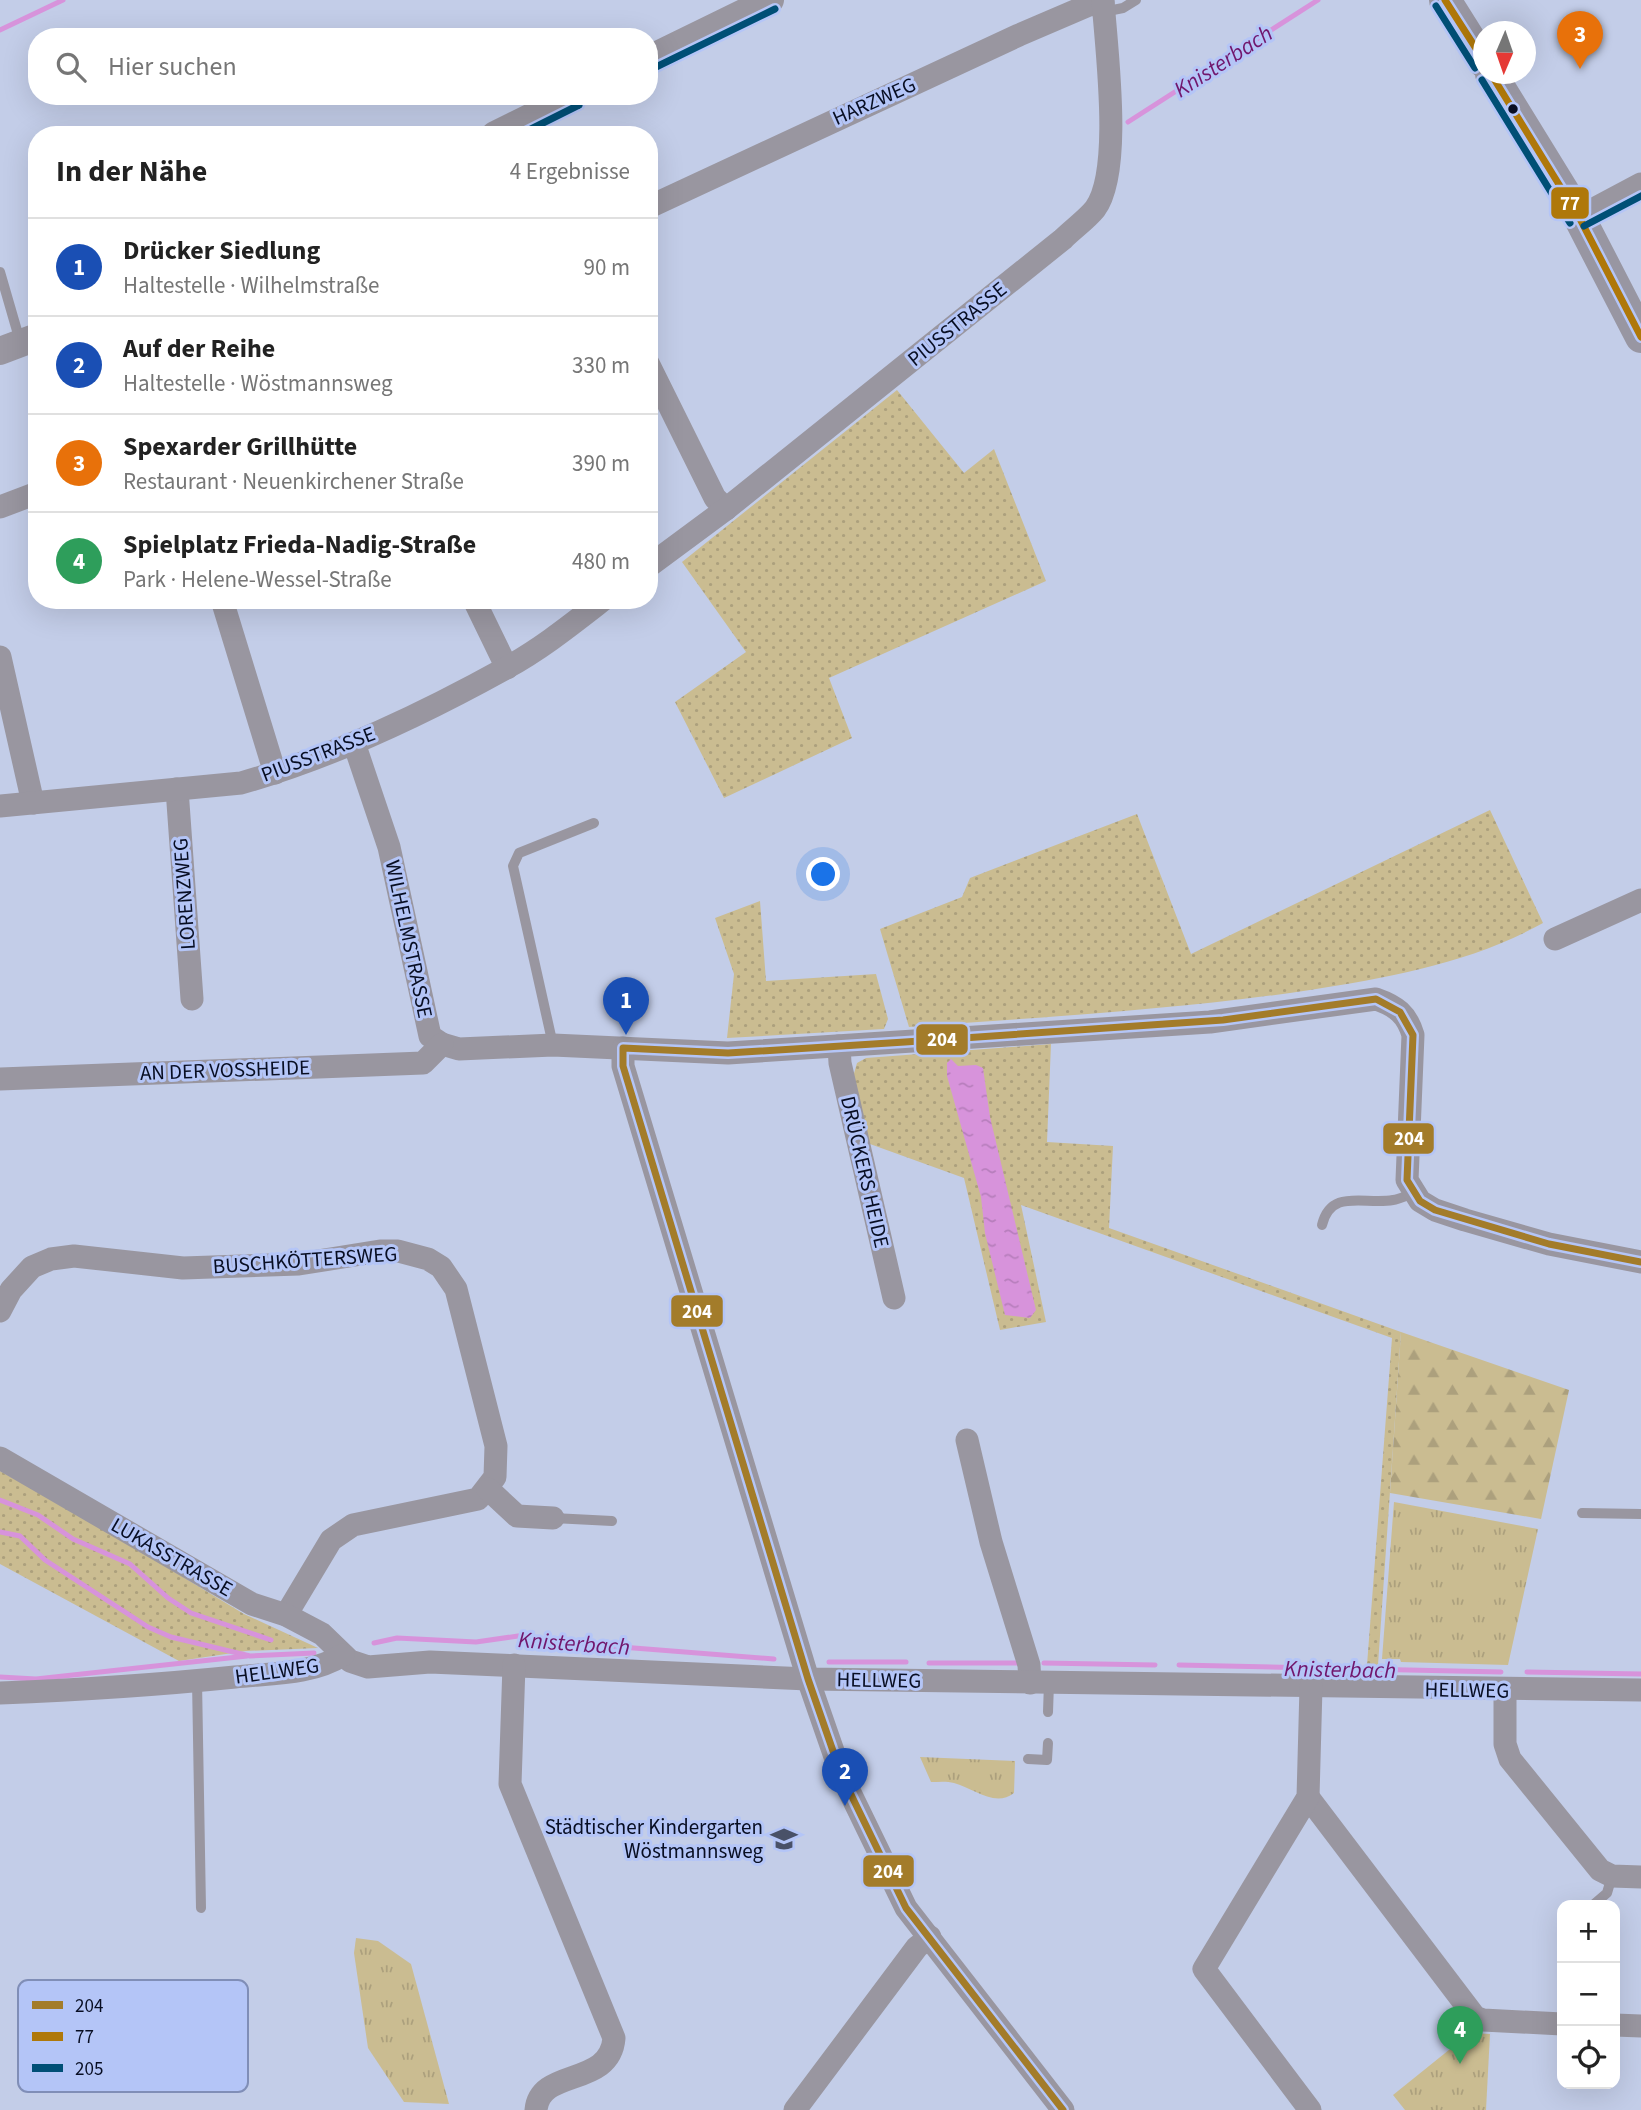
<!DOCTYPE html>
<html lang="de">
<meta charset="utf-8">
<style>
body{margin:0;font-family:"Source Sans 3",sans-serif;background:#f2f2f2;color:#222}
.controls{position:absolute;right:21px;bottom:21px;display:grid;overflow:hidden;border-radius:14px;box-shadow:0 7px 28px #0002}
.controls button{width:63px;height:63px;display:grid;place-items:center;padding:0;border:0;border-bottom:2px solid #e0e0e0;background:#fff;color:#222;font:35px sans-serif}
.compass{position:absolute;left:1473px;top:21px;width:63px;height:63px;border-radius:50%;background:#fff;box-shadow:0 7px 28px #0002;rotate:182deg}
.you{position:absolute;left:824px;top:875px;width:24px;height:24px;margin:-18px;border:5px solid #fff;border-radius:50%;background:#1a73e8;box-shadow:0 0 0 10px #1a73e833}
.badge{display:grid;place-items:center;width:46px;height:46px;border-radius:50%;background:#495168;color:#fff;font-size:23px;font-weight:700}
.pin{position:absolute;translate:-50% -58px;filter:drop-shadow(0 2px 4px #0008)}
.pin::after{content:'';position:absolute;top:37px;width:24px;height:21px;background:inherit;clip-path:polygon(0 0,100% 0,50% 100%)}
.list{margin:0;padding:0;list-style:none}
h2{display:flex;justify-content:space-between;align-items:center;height:91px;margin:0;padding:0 28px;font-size:30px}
h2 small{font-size:23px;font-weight:400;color:#767676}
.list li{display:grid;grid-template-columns:46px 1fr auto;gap:21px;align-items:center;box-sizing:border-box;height:98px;padding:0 28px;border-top:2px solid #e0e0e0}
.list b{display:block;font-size:26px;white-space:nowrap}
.list p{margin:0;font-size:23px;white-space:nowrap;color:#767676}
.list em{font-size:23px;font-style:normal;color:#767676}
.icon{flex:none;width:38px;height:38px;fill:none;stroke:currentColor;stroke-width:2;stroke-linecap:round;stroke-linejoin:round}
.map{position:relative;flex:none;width:1641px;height:2110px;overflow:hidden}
.search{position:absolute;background:#fff;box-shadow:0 7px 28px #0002;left:28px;top:28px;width:630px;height:77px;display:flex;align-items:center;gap:18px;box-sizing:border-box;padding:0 24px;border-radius:28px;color:#767676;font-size:26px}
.panel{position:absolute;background:#fff;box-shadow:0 7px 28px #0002;left:28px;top:126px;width:630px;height:483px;border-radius:28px}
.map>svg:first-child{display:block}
</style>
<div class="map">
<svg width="1641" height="2110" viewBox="0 0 1641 2110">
<defs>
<pattern id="grass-dots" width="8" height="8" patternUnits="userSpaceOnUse" patternTransform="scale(1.75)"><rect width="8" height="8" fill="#cabc91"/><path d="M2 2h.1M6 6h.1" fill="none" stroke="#aca07d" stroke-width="1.8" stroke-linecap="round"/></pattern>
<pattern id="forest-firs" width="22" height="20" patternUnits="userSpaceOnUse" patternTransform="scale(1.75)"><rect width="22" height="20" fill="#cabc91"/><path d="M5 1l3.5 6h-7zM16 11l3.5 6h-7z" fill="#aca07d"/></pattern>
<pattern id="park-tufts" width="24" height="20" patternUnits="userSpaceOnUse" patternTransform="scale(1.75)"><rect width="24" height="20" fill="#cabc91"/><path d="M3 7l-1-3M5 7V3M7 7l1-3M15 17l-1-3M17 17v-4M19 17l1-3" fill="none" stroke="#aca07d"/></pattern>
<pattern id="water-ripples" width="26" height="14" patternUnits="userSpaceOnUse" patternTransform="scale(1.75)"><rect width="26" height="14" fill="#d793db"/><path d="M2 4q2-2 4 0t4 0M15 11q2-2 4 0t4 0" fill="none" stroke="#b77ebc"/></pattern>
</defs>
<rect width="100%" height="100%" fill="#c3cde8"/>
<!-- grass -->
<g fill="url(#grass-dots)">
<path d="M897,390L964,473L994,449L1046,581L829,678L852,738L724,798L675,702L746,652L682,562Z"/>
<path d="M1490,810L1543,923C1471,963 1390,977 1310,990C1177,1010 1043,1017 909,1027L880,929L962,897L970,878L1137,814L1191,954Z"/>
<path d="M760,901L766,981L876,974L888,1019L884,1029L727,1038L734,974L715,918Z"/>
<path d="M1051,1044L1047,1142L1113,1146L1109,1228L1401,1332L1378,1665H1367L1392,1338L1021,1205L1046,1322L1000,1330L964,1178L870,1144L853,1077L857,1063L866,1058Z"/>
<path d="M0,1471L89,1520L244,1614L318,1648L246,1651L179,1661L0,1564Z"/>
</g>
<!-- forest -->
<path fill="url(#forest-firs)" d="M1401,1332L1569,1390L1541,1519L1390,1493Z"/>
<!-- park -->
<g fill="url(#park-tufts)">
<path d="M1394,1502L1538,1529L1508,1665L1401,1662L1400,1659H1382Z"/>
<path d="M920,1757L1015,1761L1014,1793C995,1808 973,1788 954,1783C947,1781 938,1782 931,1782Z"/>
<path d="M356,1938L378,1941L411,1964L449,2104L404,2102L368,2048L354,1953Z"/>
<path d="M1470,2033L1490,2034L1486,2110H1405L1393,2095Z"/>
</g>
<!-- garden -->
<path fill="#cabc91" d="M1481,1570L1503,1590L1486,1608L1464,1589Z"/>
<!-- water -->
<path fill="url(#water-ripples)" d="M951,1059L958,1066L976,1065L983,1068L990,1117L1036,1310L1030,1318L1005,1315L985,1233L981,1197L947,1076V1063Z"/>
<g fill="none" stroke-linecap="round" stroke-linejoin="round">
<!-- stream -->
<g stroke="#d793db" stroke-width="5">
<path d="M0,30L63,0"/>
<path d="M1128,122L1318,0"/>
<path d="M0,1500L38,1515L73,1539L130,1564L168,1598L191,1613L271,1640"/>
<path d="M0,1532L20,1536L45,1560L148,1627L171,1637L250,1656L314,1653"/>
<path d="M374,1643L397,1638L476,1642L518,1636L551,1645L558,1642L774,1659"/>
<path d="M829,1662H906"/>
<path d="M929,1663H1017"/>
<path d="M1044,1663L1155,1665"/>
<path d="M1179,1665L1501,1672"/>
<path d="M1527,1672L1641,1674"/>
<path d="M0,1677L36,1679L247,1656"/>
</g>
<!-- service -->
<g stroke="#9996a0" stroke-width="10">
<path d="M1103,12L1123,8L1136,0"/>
<path d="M0,272L20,341"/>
<path d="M553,1045L513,866L519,853L594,823"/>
<path d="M1322,1225C1331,1188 1364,1205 1393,1200C1400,1199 1407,1195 1414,1193"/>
<path d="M1582,1513L1641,1514"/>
<path d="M553,1518L612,1521"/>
<path d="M197,1681L201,1908"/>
<path d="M1048,1712L1049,1683"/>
<path d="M1028,1759L1047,1760L1048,1743"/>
<path d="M1593,1905L1607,1893L1612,1876"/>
</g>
<!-- minor -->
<g stroke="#9996a0" stroke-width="23">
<path d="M649,207L1019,35L1089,5L1103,3"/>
<path d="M1579,217L1641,184"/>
<path d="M649,365L715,498L726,509"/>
<path d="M0,507L37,493"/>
<path d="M649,566L726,509L1063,239C1073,229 1086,220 1095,209C1123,171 1106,48 1103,0"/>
<path d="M222,600L275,773"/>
<path d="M474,600L507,668"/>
<path d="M0,657L33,803"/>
<path d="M354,743L389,847L430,1036L442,1044L459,1049L553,1045L728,1053L1210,1022L1376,999C1396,1006 1407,1014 1413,1035L1407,1180L1420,1201L1435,1210L1465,1220L1549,1244L1641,1262"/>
<path d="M177,789L192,999"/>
<path d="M0,806L241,783C333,757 423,714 506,668C541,649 572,624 603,600"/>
<path d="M1555,939L1641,900"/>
<path d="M839,1046L840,1063L894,1298"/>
<path d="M623,1048V1066L808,1679L841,1774L906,1908L1063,2110"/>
<path d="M0,1079L423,1063L442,1044"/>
<path d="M0,1311L11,1290L32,1267L51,1259L74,1256L183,1268L299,1264L380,1251H398L428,1259L441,1267L456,1289L496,1446L495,1477L478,1499L353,1525L331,1540L286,1615"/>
<path d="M967,1440L991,1542L1029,1665L1030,1683"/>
<path d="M0,1458L252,1604L286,1615L322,1634L350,1661L368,1667L430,1662L808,1679L1641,1690"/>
<path d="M488,1489L517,1516L553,1518"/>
<path d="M514,1665L510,1784L614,2038C610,2088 540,2067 536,2110"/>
<path d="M1505,1690V1744L1510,1759L1600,1870L1612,1876L1641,1877"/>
<path d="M0,1693C78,1690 156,1685 235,1677C271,1673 311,1675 343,1655"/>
<path d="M1308,1797L1475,2017L1483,2020L1562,2024"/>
<path d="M1615,2025L1641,2026"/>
<path d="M795,2110L917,1947L930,1937"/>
<path d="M1310,2110L1204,1969L1308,1797L1311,1687"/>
</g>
<!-- tertiary -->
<g stroke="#9996a0" stroke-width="28">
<path d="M649,59L770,0"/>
<path d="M495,135L574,96"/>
<path d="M0,351L37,337"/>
</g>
<!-- secondary -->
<g stroke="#9896a2" stroke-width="32">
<path d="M1445,0L1484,62"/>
<path d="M1491,74L1579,217L1641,337"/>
</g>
<!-- bus-1 casing -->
<g stroke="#b4c5f7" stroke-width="12">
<path id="bus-1" d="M1063,2110L906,1908L841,1774L808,1679L623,1066V1048L728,1053L905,1042L1223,1020L1376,999L1400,1012L1413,1035L1407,1180L1420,1201L1435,1210L1549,1244L1641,1262"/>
</g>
<!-- bus-2 casing -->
<g stroke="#b4c5f7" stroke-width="12">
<g id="bus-2">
<path d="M1445,0L1484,61"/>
<path d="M1491,74L1579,217L1641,337"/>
</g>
</g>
<!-- bus-3 casing -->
<g stroke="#b4c5f7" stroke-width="12">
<g id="bus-3">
<path d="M1436,6L1475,68"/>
<path d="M654,68L775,9"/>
<path d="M1482,80L1570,223"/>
<path d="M519,135L579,105"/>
<path d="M1584,226L1641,196"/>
</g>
</g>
<!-- bus-1 -->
<use href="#bus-1" stroke="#a37c2a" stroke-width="7"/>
<!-- bus-2 -->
<use href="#bus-2" stroke="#af780a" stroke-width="7"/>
<!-- bus-3 -->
<use href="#bus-3" stroke="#004f76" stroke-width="7"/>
</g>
<!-- icons -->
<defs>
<g id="school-bare" transform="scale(2.1)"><path d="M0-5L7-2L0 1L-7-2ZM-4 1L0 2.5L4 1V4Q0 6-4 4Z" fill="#495168" stroke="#b4c5f7" stroke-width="2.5" paint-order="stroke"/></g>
</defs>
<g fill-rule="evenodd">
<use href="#school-bare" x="784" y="1839"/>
</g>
<!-- markers -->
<circle fill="#080e23" stroke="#b4c5f7" stroke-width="2.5" cx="1513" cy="109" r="6"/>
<g text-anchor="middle" stroke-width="6" stroke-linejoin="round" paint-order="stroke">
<!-- street labels -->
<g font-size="21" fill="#080e23" stroke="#b4c5f7">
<text transform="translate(874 101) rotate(-24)" y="7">HARZWEG</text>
<text transform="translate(957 324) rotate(-39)" y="7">PIUSSTRASSE</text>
<text transform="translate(318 754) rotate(-21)" y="7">PIUSSTRASSE</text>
<text transform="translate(184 894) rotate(-94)" y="7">LORENZWEG</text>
<text transform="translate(409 939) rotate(78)" y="7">WILHELMSTRASSE</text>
<text transform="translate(225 1070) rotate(-2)" y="7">AN DER VOSSHEIDE</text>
<text transform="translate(865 1172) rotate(77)" y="7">DRÜCKERS HEIDE</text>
<text transform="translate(305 1260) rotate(-4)" y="7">BUSCHKÖTTERSWEG</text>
<text transform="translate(172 1557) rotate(30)" y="7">LUKASSTRASSE</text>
<text transform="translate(277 1671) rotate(-8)" y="7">HELLWEG</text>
<text transform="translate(879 1680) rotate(1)" y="7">HELLWEG</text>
<text transform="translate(1467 1690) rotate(1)" y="7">HELLWEG</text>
</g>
<!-- poi labels -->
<g font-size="21" fill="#080e23" stroke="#b4c5f7" text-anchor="end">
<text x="763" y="1834">Städtischer Kindergarten<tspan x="763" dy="24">Wöstmannsweg</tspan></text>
</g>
<!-- water labels -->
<g font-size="23" font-style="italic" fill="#71166d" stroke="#b4c5f7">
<text transform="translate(1223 61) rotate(-33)" y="8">Knisterbach</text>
<text transform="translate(574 1643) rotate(4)" y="8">Knisterbach</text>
<text transform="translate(1340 1669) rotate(1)" y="8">Knisterbach</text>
</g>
</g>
<!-- legend -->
<rect x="18" y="1980" width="230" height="112" rx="10" fill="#b4c5f7" stroke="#808eb7" stroke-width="2"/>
<rect x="32" y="2001" width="31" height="8" fill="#a37c2a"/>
<rect x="32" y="2032" width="31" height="9" fill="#af780a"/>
<rect x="32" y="2064" width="31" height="8" fill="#004f76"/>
<g font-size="19" fill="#080e23">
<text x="75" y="2012">204</text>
<text x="75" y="2043">77</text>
<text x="75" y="2075">205</text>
</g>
<g stroke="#b4c5f7" stroke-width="2.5">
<rect x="1550" y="186" width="40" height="34" rx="7" fill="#af780a"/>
<rect x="915" y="1023" width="54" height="33" rx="7" fill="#a37c2a"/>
<rect x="1382" y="1122" width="53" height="33" rx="7" fill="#a37c2a"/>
<rect x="670" y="1294" width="54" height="34" rx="7" fill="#a37c2a"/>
<rect x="862" y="1854" width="53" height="34" rx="7" fill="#a37c2a"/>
</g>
<g font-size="19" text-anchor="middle" font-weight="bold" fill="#fff">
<text x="1570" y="210">77</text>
<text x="942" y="1046">204</text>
<text x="1409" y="1145">204</text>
<text x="697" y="1318">204</text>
<text x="888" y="1878">204</text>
</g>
</svg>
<div class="controls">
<button>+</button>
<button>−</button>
<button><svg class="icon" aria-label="locate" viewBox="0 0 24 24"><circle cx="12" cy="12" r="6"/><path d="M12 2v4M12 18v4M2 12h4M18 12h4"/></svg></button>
</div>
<svg class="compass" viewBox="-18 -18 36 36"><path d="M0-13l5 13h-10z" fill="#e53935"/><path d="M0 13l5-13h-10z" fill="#767676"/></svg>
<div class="you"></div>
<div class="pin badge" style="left:626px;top:1035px;background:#1a4fb4">1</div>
<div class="pin badge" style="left:845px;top:1806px;background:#1a4fb4">2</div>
<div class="pin badge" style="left:1580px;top:69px;background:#e8710a">3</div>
<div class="pin badge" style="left:1460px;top:2064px;background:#2e9e5b">4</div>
<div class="search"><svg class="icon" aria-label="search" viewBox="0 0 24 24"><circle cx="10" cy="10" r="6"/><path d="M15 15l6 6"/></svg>Hier suchen</div>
<section class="panel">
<h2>In der Nähe<small>4 Ergebnisse</small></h2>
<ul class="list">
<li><span class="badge" style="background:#1a4fb4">1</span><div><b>Drücker Siedlung</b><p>Haltestelle · Wilhelmstraße</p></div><em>90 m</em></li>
<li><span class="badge" style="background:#1a4fb4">2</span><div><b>Auf der Reihe</b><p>Haltestelle · Wöstmannsweg</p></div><em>330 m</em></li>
<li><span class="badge" style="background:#e8710a">3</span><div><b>Spexarder Grillhütte</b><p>Restaurant · Neuenkirchener Straße</p></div><em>390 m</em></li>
<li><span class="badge" style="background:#2e9e5b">4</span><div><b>Spielplatz Frieda-Nadig-Straße</b><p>Park · Helene-Wessel-Straße</p></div><em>480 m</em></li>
</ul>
</section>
</div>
